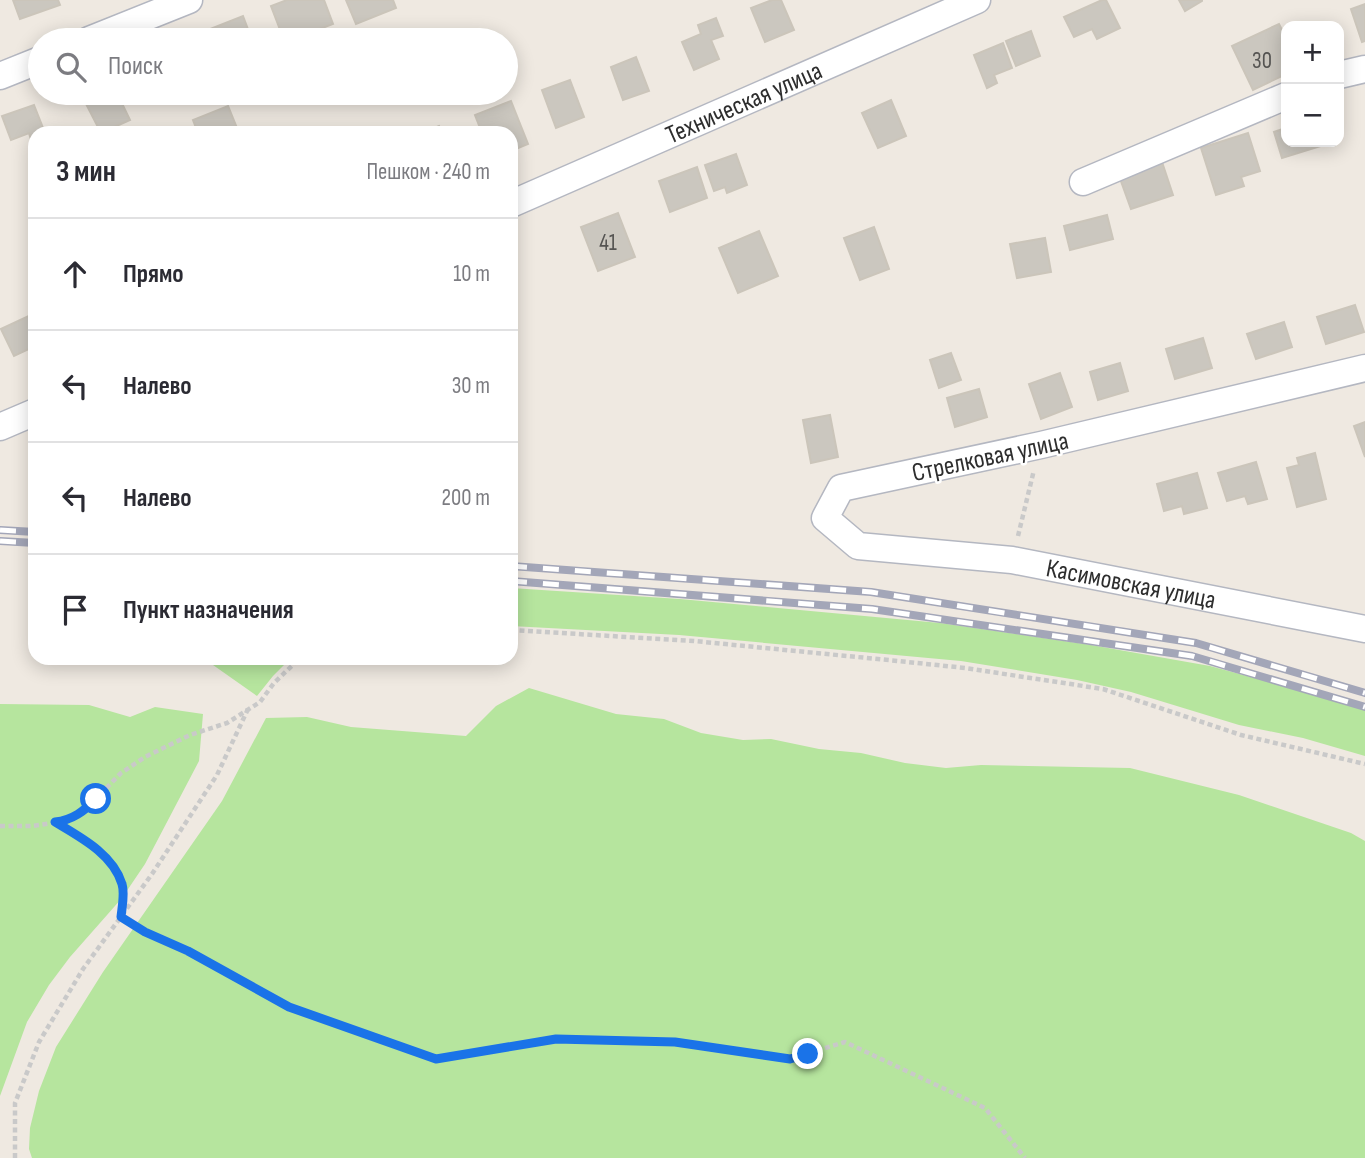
<!DOCTYPE html>
<html lang="ru">
<meta charset="utf-8">
<style>
body{margin:0;font-family:"Sofia Sans Condensed",sans-serif;background:#f7f7f7;color:#2b2b33}
.controls{position:absolute;right:21px;top:21px;display:grid;overflow:hidden;border-radius:14px;box-shadow:0 4px 18px #0003}
.controls button{width:63px;height:63px;display:grid;place-items:center;padding:0;border:0;border-bottom:2px solid #e1e1e2;background:#fff;color:#2b2b33;font:35px sans-serif}
.stop{position:absolute;width:21px;height:21px;margin:-16px;border:5px solid #1a73e8;border-radius:50%;background:#fff}
.stop.end{background:#1a73e8;border-color:#fff;box-shadow:0 2px 7px #0008}
.list{margin:0;padding:0;list-style:none}
h2{display:flex;justify-content:space-between;align-items:center;height:91px;margin:0;padding:0 28px;font-size:30px}
h2 small{font-size:23px;font-weight:400;color:#7c7c81}
.list li{display:grid;grid-template-columns:46px 1fr auto;gap:21px;align-items:center;box-sizing:border-box;height:112px;padding:0 28px;border-top:2px solid #e1e1e2}
.list b{display:block;font-size:26px;white-space:nowrap}
.list em{font-size:23px;font-style:normal;color:#7c7c81}
.icon{flex:none;width:38px;height:38px;fill:none;stroke:currentColor;stroke-width:2;stroke-linecap:round;stroke-linejoin:round}
.map{position:relative;flex:none;width:1365px;height:1158px;overflow:hidden}
.search{position:absolute;background:#fff;box-shadow:0 4px 18px #0003;left:28px;top:28px;width:490px;height:77px;display:flex;align-items:center;gap:18px;box-sizing:border-box;padding:0 24px;border-radius:38px;color:#7c7c81;font-size:26px}
.panel{position:absolute;background:#fff;box-shadow:0 4px 18px #0003;left:28px;top:126px;width:490px;height:539px;border-radius:21px}
.map>svg:first-child{display:block}
</style>
<div class="map">
<svg width="1365" height="1158" viewBox="0 0 1365 1158">
<rect width="100%" height="100%" fill="#efe9e1"/>
<!-- green -->
<g fill="#b6e59e">
<path d="M511,588L680,599L940,623L1091,645L1210,666L1365,708V756L1303,738L1239,725L1131,692L1077,680L961,661L679,635L511,626Z"/>
<path d="M210,658H291L273,676L257,696L213,665Z"/>
<path d="M529,688L616,714L664,719L701,733L743,740L771,739L819,749L861,753L905,763L946,768L981,765L1130,768L1239,795L1351,833L1365,841V1158H32L29,1149L30,1128L39,1091L56,1047L103,972L222,801L266,718L307,717L351,727L466,736L496,706Z"/>
<path d="M0,704L89,705L130,717L155,707L203,714L199,761L145,864L122,898L70,957L49,985L27,1022L0,1096Z"/>
</g>
<!-- building -->
<g fill="#cbc7bf" stroke="#cbc5ba" stroke-width="2">
<path d="M13,0H58L60,5L20,19Z"/>
<path d="M287,0H324L333,24L291,40H284L271,6Z"/>
<path d="M346,0H393L396,8L356,24Z"/>
<path d="M772,0H781L794,30L765,42L751,8Z"/>
<path d="M1102,0H1106L1120,28L1097,39L1092,29L1074,37L1064,17Z"/>
<path d="M1179,0H1202V1L1185,11Z"/>
<path d="M1365,4V41L1362,42L1351,9Z"/>
<path d="M243,16L252,40H209L205,31Z"/>
<path d="M716,18L723,36L711,40L719,59L694,70L682,42L701,34L698,25Z"/>
<path d="M1279,24L1286,38V74L1253,90L1232,46Z"/>
<path d="M1031,31L1040,56L1016,66L1006,41Z"/>
<path d="M1003,43L1012,68L994,75L997,83L987,88L974,55Z"/>
<path d="M636,57L649,91L623,100L611,67Z"/>
<path d="M570,80L584,117L556,128L542,90Z"/>
<path d="M98,93H117L130,120L101,133L84,100Z"/>
<path d="M891,100L906,136L878,148L862,113Z"/>
<path d="M511,101L528,144L511,151V133H482L475,115Z"/>
<path d="M34,105L45,133H35V138L31,140L29,133L11,140L2,116Z"/>
<path d="M228,106L239,133H198L193,120Z"/>
<path d="M439,126L442,133H422Z"/>
<path d="M1286,128V142H1319L1321,146L1282,158L1274,132Z"/>
<path d="M1248,133L1260,171L1241,177L1244,186L1216,195L1201,148Z"/>
<path d="M736,154L747,185L727,193L725,187L714,191L705,165Z"/>
<path d="M1161,159L1173,195L1131,209L1118,173Z"/>
<path d="M697,167L707,198L670,212L659,181Z"/>
<path d="M618,213L635,257L598,271L581,227Z"/>
<path d="M1107,215L1113,239L1070,250L1064,226Z"/>
<path d="M874,227L889,269L860,280L844,238Z"/>
<path d="M759,231L778,276L738,293L719,248Z"/>
<path d="M1045,238L1051,272L1017,278L1010,244Z"/>
<path d="M1355,305L1364,332L1326,344L1317,317Z"/>
<path d="M35,313V346L14,356L1,329Z"/>
<path d="M1284,322L1292,347L1256,359L1247,334Z"/>
<path d="M1203,338L1212,368L1175,379L1166,349Z"/>
<path d="M951,353L961,380L939,388L930,360Z"/>
<path d="M1120,363L1128,391L1098,400L1090,372Z"/>
<path d="M1060,373L1072,407L1041,419L1029,384Z"/>
<path d="M979,389L987,417L955,427L947,398Z"/>
<path d="M830,415L838,457L811,463L803,420Z"/>
<path d="M1365,422V457L1354,426Z"/>
<path d="M1315,453L1326,499L1297,507L1287,468L1299,465L1297,458Z"/>
<path d="M1256,462L1267,499L1248,504L1245,496L1227,501L1218,473Z"/>
<path d="M1197,473L1207,508L1184,514L1182,506L1164,511L1157,484Z"/>
</g>
<g fill="none" stroke-linecap="round" stroke-linejoin="round">
<!-- minor casing -->
<g stroke="#b4b7c1" stroke-width="29">
<g id="minor">
<path d="M89,40L189,0"/>
<path d="M1339,75L1365,69"/>
<path d="M0,76L40,60"/>
<path d="M1083,182L1286,96"/>
<path id="s1" d="M511,204L977,0"/>
<path id="s2" d="M1365,368L1041,445L841,488L825,518L858,546L1012,560L1365,629"/>
<path d="M0,427L35,412"/>
</g>
</g>
<!-- path -->
<g stroke="#c9c9c9" stroke-width="4.5" stroke-dasharray="5 3.5" stroke-linecap="butt">
<path d="M1018,536L1034,470"/>
<path d="M511,630L694,641L898,661L965,668L1103,689L1241,735L1365,764"/>
<path d="M55,822C80,837 113,854 122,884C125,893 122,907 121,917L145,932L188,951L289,1007L436,1059L556,1039L675,1042L790,1059L845,1042L985,1108L1025,1158"/>
<path d="M0,826H32L66,821L83,812L121,773L145,757L190,735L227,723L260,702L274,683L300,658"/>
<path d="M15,1158V1103L39,1042L83,969L152,874L217,775L248,709"/>
</g>
<!-- minor -->
<use href="#minor" stroke="#fff" stroke-width="26"/>
<!-- rail casing -->
<g stroke="#a3a6b8" stroke-width="8">
<g id="rail">
<path d="M0,530L35,532"/>
<path d="M0,541L35,543"/>
<path d="M511,566L871,592L1196,643L1365,693"/>
<path d="M511,581L872,609L1192,656L1365,707"/>
</g>
</g>
<!-- rail -->
<use href="#rail" stroke="#fff" stroke-width="5" stroke-dasharray="16" stroke-linecap="butt"/>
</g>
<g fill="none" stroke-linecap="round" stroke-linejoin="round">
<!-- route -->
<path stroke="#1a73e8" stroke-width="9" d="M96,799C84,811 73,820 55,822C80,837 113,854 122,884C125,893 122,907 121,917L145,932L188,951L289,1007L436,1059L556,1039L675,1042L790,1059L808,1054"/>
</g>
<g text-anchor="middle" stroke-width="5" stroke-linejoin="round" paint-order="stroke">
<!-- number labels -->
<g font-size="23" fill="#555452">
<text x="1262" y="68">30</text>
<text x="608" y="250">41</text>
</g>
<!-- street labels -->
<g font-size="26" fill="#2e2e2e" stroke="#fff">
<text dy="9" stroke="none"><textPath href="#s1" startOffset="254">Техническая улица</textPath></text>
<text transform="translate(990 456) rotate(-12)" y="9">Стрелковая улица</text>
<text dy="9" stroke="none"><textPath href="#s2" startOffset="891">Касимовская улица</textPath></text>
</g>
</g>
</svg>
<div class="controls">
<button>+</button>
<button>−</button>
</div>
<div class="stop" style="left:96px;top:799px"></div>
<div class="stop end" style="left:808px;top:1054px"></div>
<div class="search"><svg class="icon" aria-label="search" viewBox="0 0 24 24"><circle cx="10" cy="10" r="6"/><path d="M15 15l6 6"/></svg>Поиск</div>
<section class="panel">
<h2>3 мин<small>Пешком · 240 m</small></h2>
<ul class="list">
<li><svg class="icon" aria-label="ahead" viewBox="0 0 24 24"><path d="M12 20V5M6 11l6-6 6 6"/></svg><div><b>Прямо</b></div><em>10 m</em></li>
<li><svg class="icon" aria-label="left" viewBox="0 0 24 24"><path d="M17 20v-9H6M10 6l-5 5 5 5"/></svg><div><b>Налево</b></div><em>30 m</em></li>
<li><svg class="icon" aria-label="left" viewBox="0 0 24 24"><path d="M17 20v-9H6M10 6l-5 5 5 5"/></svg><div><b>Налево</b></div><em>200 m</em></li>
<li><svg class="icon" aria-label="arrive" viewBox="0 0 24 24"><path d="M6 21V4h12l-3 4 3 4H6"/></svg><div><b>Пункт назначения</b></div></li>
</ul>
</section>
</div>
